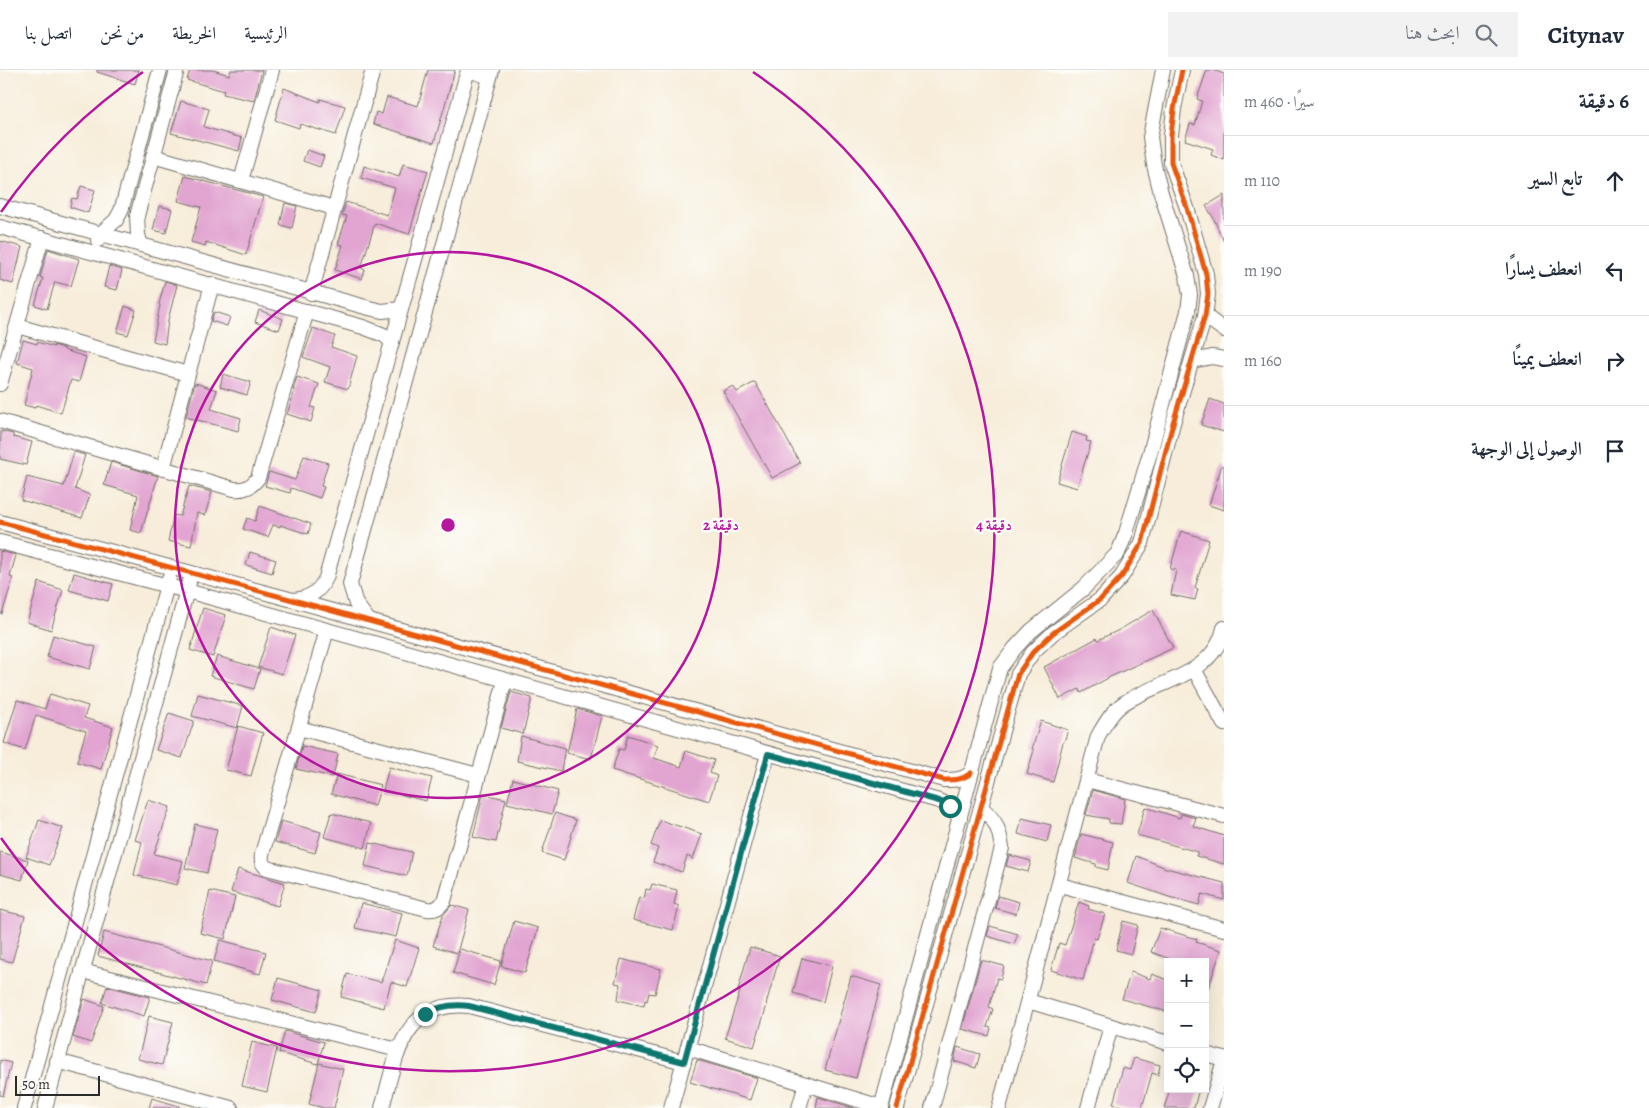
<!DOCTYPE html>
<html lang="ar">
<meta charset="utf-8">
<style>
body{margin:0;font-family:Alegreya,Amiri,serif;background:#f2f2f3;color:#1f2937;direction:rtl}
.controls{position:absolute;right:15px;bottom:15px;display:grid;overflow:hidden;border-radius:0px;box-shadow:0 5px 20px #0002}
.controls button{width:45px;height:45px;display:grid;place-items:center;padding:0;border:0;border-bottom:1px solid #e0e1e3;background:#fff;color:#1f2937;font:25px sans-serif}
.scale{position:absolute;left:15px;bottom:12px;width:85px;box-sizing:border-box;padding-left:5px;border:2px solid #2b2b2b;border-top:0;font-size:14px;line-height:18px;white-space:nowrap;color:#2b2b2b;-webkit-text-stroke:4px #fdfcf7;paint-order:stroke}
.stop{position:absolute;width:15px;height:15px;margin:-11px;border:4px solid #0f766e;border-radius:50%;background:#fff}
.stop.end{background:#0f766e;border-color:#fff;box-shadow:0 1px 5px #0008}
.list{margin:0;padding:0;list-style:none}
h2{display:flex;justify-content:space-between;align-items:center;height:65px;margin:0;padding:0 20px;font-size:21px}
h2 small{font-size:16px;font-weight:400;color:#747a83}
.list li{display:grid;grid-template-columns:32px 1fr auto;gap:15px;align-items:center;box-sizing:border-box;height:90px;padding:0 20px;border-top:1px solid #e0e1e3}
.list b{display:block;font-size:19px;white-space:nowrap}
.list em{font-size:16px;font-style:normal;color:#747a83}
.icon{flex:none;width:28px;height:28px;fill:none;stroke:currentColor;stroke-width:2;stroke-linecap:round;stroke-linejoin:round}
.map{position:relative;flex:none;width:1224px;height:1038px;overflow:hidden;direction:ltr}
header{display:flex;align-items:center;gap:30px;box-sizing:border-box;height:70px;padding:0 25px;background:#fff;border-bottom:1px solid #e0e1e3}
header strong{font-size:24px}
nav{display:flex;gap:28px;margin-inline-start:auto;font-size:18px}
.search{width:350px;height:45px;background:#f2f2f3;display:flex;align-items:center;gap:12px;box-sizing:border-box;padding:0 18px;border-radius:0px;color:#747a83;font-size:19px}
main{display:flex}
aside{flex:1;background:#fff}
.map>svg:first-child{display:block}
</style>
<header>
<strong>Citynav</strong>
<div class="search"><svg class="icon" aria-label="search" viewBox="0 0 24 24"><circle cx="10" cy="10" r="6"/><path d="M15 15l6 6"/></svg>ابحث هنا</div>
<nav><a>الرئيسية</a><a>الخريطة</a><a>من نحن</a><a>اتصل بنا</a></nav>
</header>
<main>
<aside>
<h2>6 دقيقة<small>سيرًا · 460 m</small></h2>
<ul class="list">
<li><svg class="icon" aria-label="ahead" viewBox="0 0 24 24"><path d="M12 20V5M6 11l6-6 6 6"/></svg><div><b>تابع السير</b></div><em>110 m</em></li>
<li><svg class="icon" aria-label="left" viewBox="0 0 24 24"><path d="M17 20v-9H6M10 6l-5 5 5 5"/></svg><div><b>انعطف يسارًا</b></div><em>190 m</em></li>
<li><svg class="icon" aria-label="right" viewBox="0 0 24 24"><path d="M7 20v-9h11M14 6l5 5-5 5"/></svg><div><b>انعطف يمينًا</b></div><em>160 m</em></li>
<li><svg class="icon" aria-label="arrive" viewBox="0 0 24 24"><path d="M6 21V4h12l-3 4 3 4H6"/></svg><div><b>الوصول إلى الوجهة</b></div></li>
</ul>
</aside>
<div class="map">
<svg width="1224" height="1038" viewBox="0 0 1224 1038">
<rect width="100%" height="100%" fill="#fdfcf7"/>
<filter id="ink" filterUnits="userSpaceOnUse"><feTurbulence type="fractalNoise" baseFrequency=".02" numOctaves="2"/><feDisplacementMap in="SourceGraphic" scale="10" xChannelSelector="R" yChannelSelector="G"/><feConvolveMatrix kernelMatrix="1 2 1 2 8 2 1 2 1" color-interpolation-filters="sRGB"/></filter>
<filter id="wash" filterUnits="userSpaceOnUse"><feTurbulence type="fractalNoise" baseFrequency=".0096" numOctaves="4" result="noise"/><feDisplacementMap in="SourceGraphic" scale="20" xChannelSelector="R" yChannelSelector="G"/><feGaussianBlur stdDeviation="1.12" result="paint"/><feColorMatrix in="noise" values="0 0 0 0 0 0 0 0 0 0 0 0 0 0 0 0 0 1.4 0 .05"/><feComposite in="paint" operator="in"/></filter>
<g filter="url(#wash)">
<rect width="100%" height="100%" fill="#f7edda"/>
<g id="blocks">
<!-- building -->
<g fill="#e2a5d2">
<path d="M97,0H139L135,14L97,2Z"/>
<path d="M190,0H213L229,5L231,0H262L254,31L223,24L224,21L187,10Z"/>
<path d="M428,0H455L434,73L373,54L376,42L382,44L387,27L418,36Z"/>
<path d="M1207,0H1213L1224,4V90L1211,85L1213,79L1185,70L1190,54L1195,55L1202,31L1197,29Z"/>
<path d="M284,18L320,32V29L345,36L336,65L300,54L299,58L275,50Z"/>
<path d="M181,31L209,39L204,57L242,68L239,81L171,63Z"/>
<path d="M307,80L324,86L320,97L303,91Z"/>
<path d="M403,94L428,101L409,164L375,153L361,198L365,200L362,209L335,200L343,175L338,174L347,146L342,145L346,132L387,145L395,118L361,108L364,96L399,107Z"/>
<path d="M185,106L263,127L246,185L206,172L205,176L191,172L201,137L178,131Z"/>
<path d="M81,116L95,120L88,143L70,137L72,128L77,129Z"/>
<path d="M1224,125V172L1213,147L1206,136Z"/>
<path d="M285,133L297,136L292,158L280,155Z"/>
<path d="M159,136L172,139L166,163L153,160Z"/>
<path d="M0,171L22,177L13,214L0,210Z"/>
<path d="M48,179L79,189L71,216L55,212L47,239L35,235L43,208H40Z"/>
<path d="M109,196L122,200L117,220L104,217Z"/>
<path d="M165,211L177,215L168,250L165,274L153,271L160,235L159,234Z"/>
<path d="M125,236L136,240L128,265L117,262Z"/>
<path d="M259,240L283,249L279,260L255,252Z"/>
<path d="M214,242L230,247L227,256L211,251Z"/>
<path d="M313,258L335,266L331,277L357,286L348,319L325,312L330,297L303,287Z"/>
<path d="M23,270L37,274V272L54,277V275L65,279L64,280L86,287L79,312L71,310L61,343L36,335L35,338L24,335L33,298L17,293Z"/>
<path d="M223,304L251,312L247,325L220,317Z"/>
<path d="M297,307L319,314L311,337L315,338L311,352L287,344L295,320H293Z"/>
<path d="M755,312L800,393L772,408L723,321L733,316L737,322Z"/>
<path d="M195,313L217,320L211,339L241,348L238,361L186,347Z"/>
<path d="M1210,329L1224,334V362L1201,355Z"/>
<path d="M1,361L13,364V367L32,372L26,395L0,389Z"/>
<path d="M1072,362L1087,367L1086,371L1091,372L1077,418L1057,412Z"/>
<path d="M74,382L85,385L75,419L90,425L82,448L21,430L27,407L64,416Z"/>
<path d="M304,386L328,393L321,416L324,417L320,428L291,418L290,423L265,416L269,402L295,410Z"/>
<path d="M111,392L158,406L141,463L130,460L138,425L104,415Z"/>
<path d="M1222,395L1224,396V440L1209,435Z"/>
<path d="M189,416L212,422L205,445L197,443L191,476L168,471L174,445L180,446Z"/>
<path d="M260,436L311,454L308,464L280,455V457L273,455L268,467L243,459L247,448L255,451Z"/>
<path d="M1181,461L1209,470L1195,518L1198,519L1195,530L1171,525L1176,500L1170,499Z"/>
<path d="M0,481L16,485L10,507L13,508L2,544L0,543Z"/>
<path d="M250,482L276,490L272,503L246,495Z"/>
<path d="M74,503L113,514L108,531L69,520Z"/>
<path d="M39,512L63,520L51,560L27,552Z"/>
<path d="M203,538L226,545L213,587L190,580Z"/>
<path d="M1153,540L1173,578L1110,607L1081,623L1079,619L1060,629L1044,597L1097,568L1098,570L1119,560Z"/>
<path d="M271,557L295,565L282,604L258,597Z"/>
<path d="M53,565L96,577L90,599L47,587Z"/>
<path d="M217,586L260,599L254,619L210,606Z"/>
<path d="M511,622L532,628L523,664L501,658Z"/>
<path d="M50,624L88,636L84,648L113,657L101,699L77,692L86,661L36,645L25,680L4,673L17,630L45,639Z"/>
<path d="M198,624L243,636L237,658L192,646Z"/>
<path d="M577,639L602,646L591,689L567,683Z"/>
<path d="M169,643L194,651L182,688L156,680Z"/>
<path d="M1041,651L1068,660L1064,672H1063L1053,712L1027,704L1034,680L1032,679Z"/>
<path d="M238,656L263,663L251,706L226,700Z"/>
<path d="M628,665L658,675L654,688L681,697L686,681L714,690L710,703L717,706L709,731L612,700L619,679L624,680Z"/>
<path d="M521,666L565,678L561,701L517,691Z"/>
<path d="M302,676L338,684L333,707L296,699Z"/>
<path d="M389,697L432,708L426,731L383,720Z"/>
<path d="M337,704L381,715L375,736L331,724Z"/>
<path d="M513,709L558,721L552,744L507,733Z"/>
<path d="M1093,720L1125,729L1121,754L1109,753V749L1086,745Z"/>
<path d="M483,724L506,729L496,772L473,767Z"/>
<path d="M148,730L170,737L154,784L183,791L177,815L134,805L142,772L135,770Z"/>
<path d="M1145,737L1180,748L1181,744L1196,748L1193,756L1224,766V794L1196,786L1198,782L1137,765Z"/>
<path d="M331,743L371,753L365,778L324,767Z"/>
<path d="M555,743L576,750L564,790L542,783Z"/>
<path d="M1022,748L1051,755L1047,772L1018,764Z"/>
<path d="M39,750L63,758L49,795L26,787Z"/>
<path d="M660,750L702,764L693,789L687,786L682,802L653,792L658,778L651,775Z"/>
<path d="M281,751L321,762L315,783L275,772Z"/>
<path d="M195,754L217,759L207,803L185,798Z"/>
<path d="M1081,764L1113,772L1108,800L1096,797V794L1075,788Z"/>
<path d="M370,773L412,782L407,806L365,796Z"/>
<path d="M0,782L28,790L22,810L0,804Z"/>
<path d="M1009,785L1031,791L1028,802L1006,796Z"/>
<path d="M1136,786L1166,798L1224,813V830L1202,824L1199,835L1169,827L1128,813Z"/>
<path d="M238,799L285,813L278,836L231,822Z"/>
<path d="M652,814L677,820L674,834L679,836L673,860L633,850L639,827L644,829L646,819L650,820Z"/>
<path d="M210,821L235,827L225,869L200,863Z"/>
<path d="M998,826L1019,832L1016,844L995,838Z"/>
<path d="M1079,832L1089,836L1088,839L1105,844L1097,869L1094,868L1083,910L1051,900L1059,873L1065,875Z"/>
<path d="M361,833L402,843L396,867L355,858Z"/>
<path d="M452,835L469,840L457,883L433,876L443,845Z"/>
<path d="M0,840L25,846L12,892L0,889Z"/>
<path d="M514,851L538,858L525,903L501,896Z"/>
<path d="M1123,851L1138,855L1131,884L1116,880Z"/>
<path d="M990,856L1018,864L1014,874L987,866Z"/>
<path d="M1160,858L1197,869L1196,872L1221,880L1207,922H1205V892H1169L1170,889L1151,882Z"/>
<path d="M104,862L212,891L206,915L98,886Z"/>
<path d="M220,870L266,882L260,904L214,891Z"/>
<path d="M395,870L419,878L407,917L391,912L384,938L341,927L347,904L381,912Z"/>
<path d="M750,877L780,886L766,934L767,935L754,977L725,968L740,921L738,920Z"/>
<path d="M460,879L501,891L494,915L453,903Z"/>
<path d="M802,888L832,896L823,932L793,923Z"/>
<path d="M621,889L661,899L655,924L649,923L647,931L645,930L644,936L618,930L620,914L615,913Z"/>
<path d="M981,890L1004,896L1001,909L997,908L989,937L993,939L987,957L991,958L989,966L962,959Z"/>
<path d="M1131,902L1150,909L1152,904L1168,910V942L1122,929Z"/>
<path d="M851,906L881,915L856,1008L825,1000Z"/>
<path d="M278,908L322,920L316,942L272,930Z"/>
<path d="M107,916L150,927L144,946L102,933Z"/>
<path d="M84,929L104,936L91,973L73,967Z"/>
<path d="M149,946L173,952L162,995L138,989Z"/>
<path d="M285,961L324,972L318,994L279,983Z"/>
<path d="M252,972L277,978L267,1022L242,1016Z"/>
<path d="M957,977L980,984L976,998L954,991Z"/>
<path d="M1134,988L1160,995L1158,1005L1152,1003L1142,1038H1128L1113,1034L1123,998L1130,1000Z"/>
<path d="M0,990L11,993L3,1026L0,1025Z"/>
<path d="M697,990L757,1008L750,1030L690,1012Z"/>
<path d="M319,993L343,999L334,1038H324L309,1034Z"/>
<path d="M1170,1019H1199L1194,1038H1164Z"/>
<path d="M818,1027L854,1038H816Z"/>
<path d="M152,1028L179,1036V1038H149Z"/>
</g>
</g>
</g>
<g filter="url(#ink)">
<use href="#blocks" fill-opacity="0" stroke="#726f68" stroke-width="1"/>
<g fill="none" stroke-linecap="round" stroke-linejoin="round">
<!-- street casing -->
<g stroke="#726f68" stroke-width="16">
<g id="street">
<path d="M153,86L334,138"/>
<path d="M241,111L272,0"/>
<path d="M0,136L369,238L382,241L401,239"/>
<path d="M0,157L363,257L384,265L392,272"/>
<path d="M98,170L100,164L116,150L121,141L160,0"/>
<path d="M141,175L138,165L137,146L177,0"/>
<path d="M311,223L373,0"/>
<path d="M1205,246L1224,260"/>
<path d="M17,256L188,304"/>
<path d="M1192,291L1212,287L1224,289"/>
<path d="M0,314L42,168"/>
<path d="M0,351L234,419C245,420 251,417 258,408L307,241"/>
<path d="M163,399L212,214"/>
<path d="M0,452L293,530L944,710C955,710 962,710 971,703"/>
<path d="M0,472L187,521L939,731L950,736L960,748"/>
<path d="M294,530C310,528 319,522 326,508L468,0L490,7"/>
<path d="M369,551L356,534L350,514L492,0"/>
<path d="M327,560L262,784C261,791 262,794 267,798L427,839C435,840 439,838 444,831L505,611"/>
<path d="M1194,599L1224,654"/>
<path d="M299,658L478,705"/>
<path d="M1087,710L1224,746"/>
<path d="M1060,815L1224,859"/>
<path d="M82,901L398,980"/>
<path d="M1028,931L1168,973"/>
<path d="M688,978L881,1037"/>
<path d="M1205,984L1224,989"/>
<path d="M57,991L231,1038"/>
<path d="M24,1038L169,508"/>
<path d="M45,1038L189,513"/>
<path d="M382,1038C396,989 402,929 469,936L684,992"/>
<path d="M671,1038L768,684"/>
<path d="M799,1038L806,1014"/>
<path d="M881,1038L1000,598L1015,578L1031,561L1084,518L1118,483L1126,463L1150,383L1188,241L1190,225L1187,206L1161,123L1154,95L1150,67L1163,0"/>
<path d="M897,1038L1018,604L1033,582L1053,563L1101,529L1122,506L1142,473L1173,353L1205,246L1208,224L1206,204L1187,138L1171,93V65L1174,39L1182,0"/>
<path d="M932,1038L1002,778C999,758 996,751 982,738"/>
<path d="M999,1038L1098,666C1105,654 1112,641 1124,633C1159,610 1214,606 1224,558"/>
<path d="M1088,1038L1111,956"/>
<path d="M1210,1038L1224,990"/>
</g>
</g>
<!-- street -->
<use href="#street" stroke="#fff" stroke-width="14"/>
<!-- cycleway casing -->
<g stroke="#fdfcf7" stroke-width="8">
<g id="cycleway">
<path d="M0,452L293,530L944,710C955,710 962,710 971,703"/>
<path d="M897,1038L1018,604L1033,582L1053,563L1101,529L1122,506L1142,473L1173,353L1205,246L1208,224L1206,204L1187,138L1171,93V65L1174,39L1182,0"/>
</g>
</g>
<!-- cycleway -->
<use href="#cycleway" stroke="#e8590c" stroke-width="5"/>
</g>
</g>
<g fill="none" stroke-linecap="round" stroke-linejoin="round" filter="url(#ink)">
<!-- route -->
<path stroke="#0f766e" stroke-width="6" d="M425,944C439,936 453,934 469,936L684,992L768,684L939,731L950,736"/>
</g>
<!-- distance rings -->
<g fill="none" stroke="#b5179e" stroke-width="2.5">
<circle cx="448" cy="455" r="273"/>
<path d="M1 142A546 546 0 0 1 143 2M753 2A546 546 0 1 1 1 768"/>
</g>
<circle cx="448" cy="455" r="8" fill="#b5179e" stroke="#fdfcf7" stroke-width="2.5"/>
<g font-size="15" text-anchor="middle" font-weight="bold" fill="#b5179e" stroke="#fdfcf7" stroke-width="5" stroke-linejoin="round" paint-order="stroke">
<text x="721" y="460">2 دقيقة</text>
<text x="994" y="460">4 دقيقة</text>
</g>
</svg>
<div class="controls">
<button>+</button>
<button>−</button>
<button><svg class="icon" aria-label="locate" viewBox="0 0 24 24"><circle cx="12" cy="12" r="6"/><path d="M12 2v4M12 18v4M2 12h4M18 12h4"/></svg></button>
</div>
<div class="scale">50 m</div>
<div class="stop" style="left:950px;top:736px"></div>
<div class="stop end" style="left:425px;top:944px"></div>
</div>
</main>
